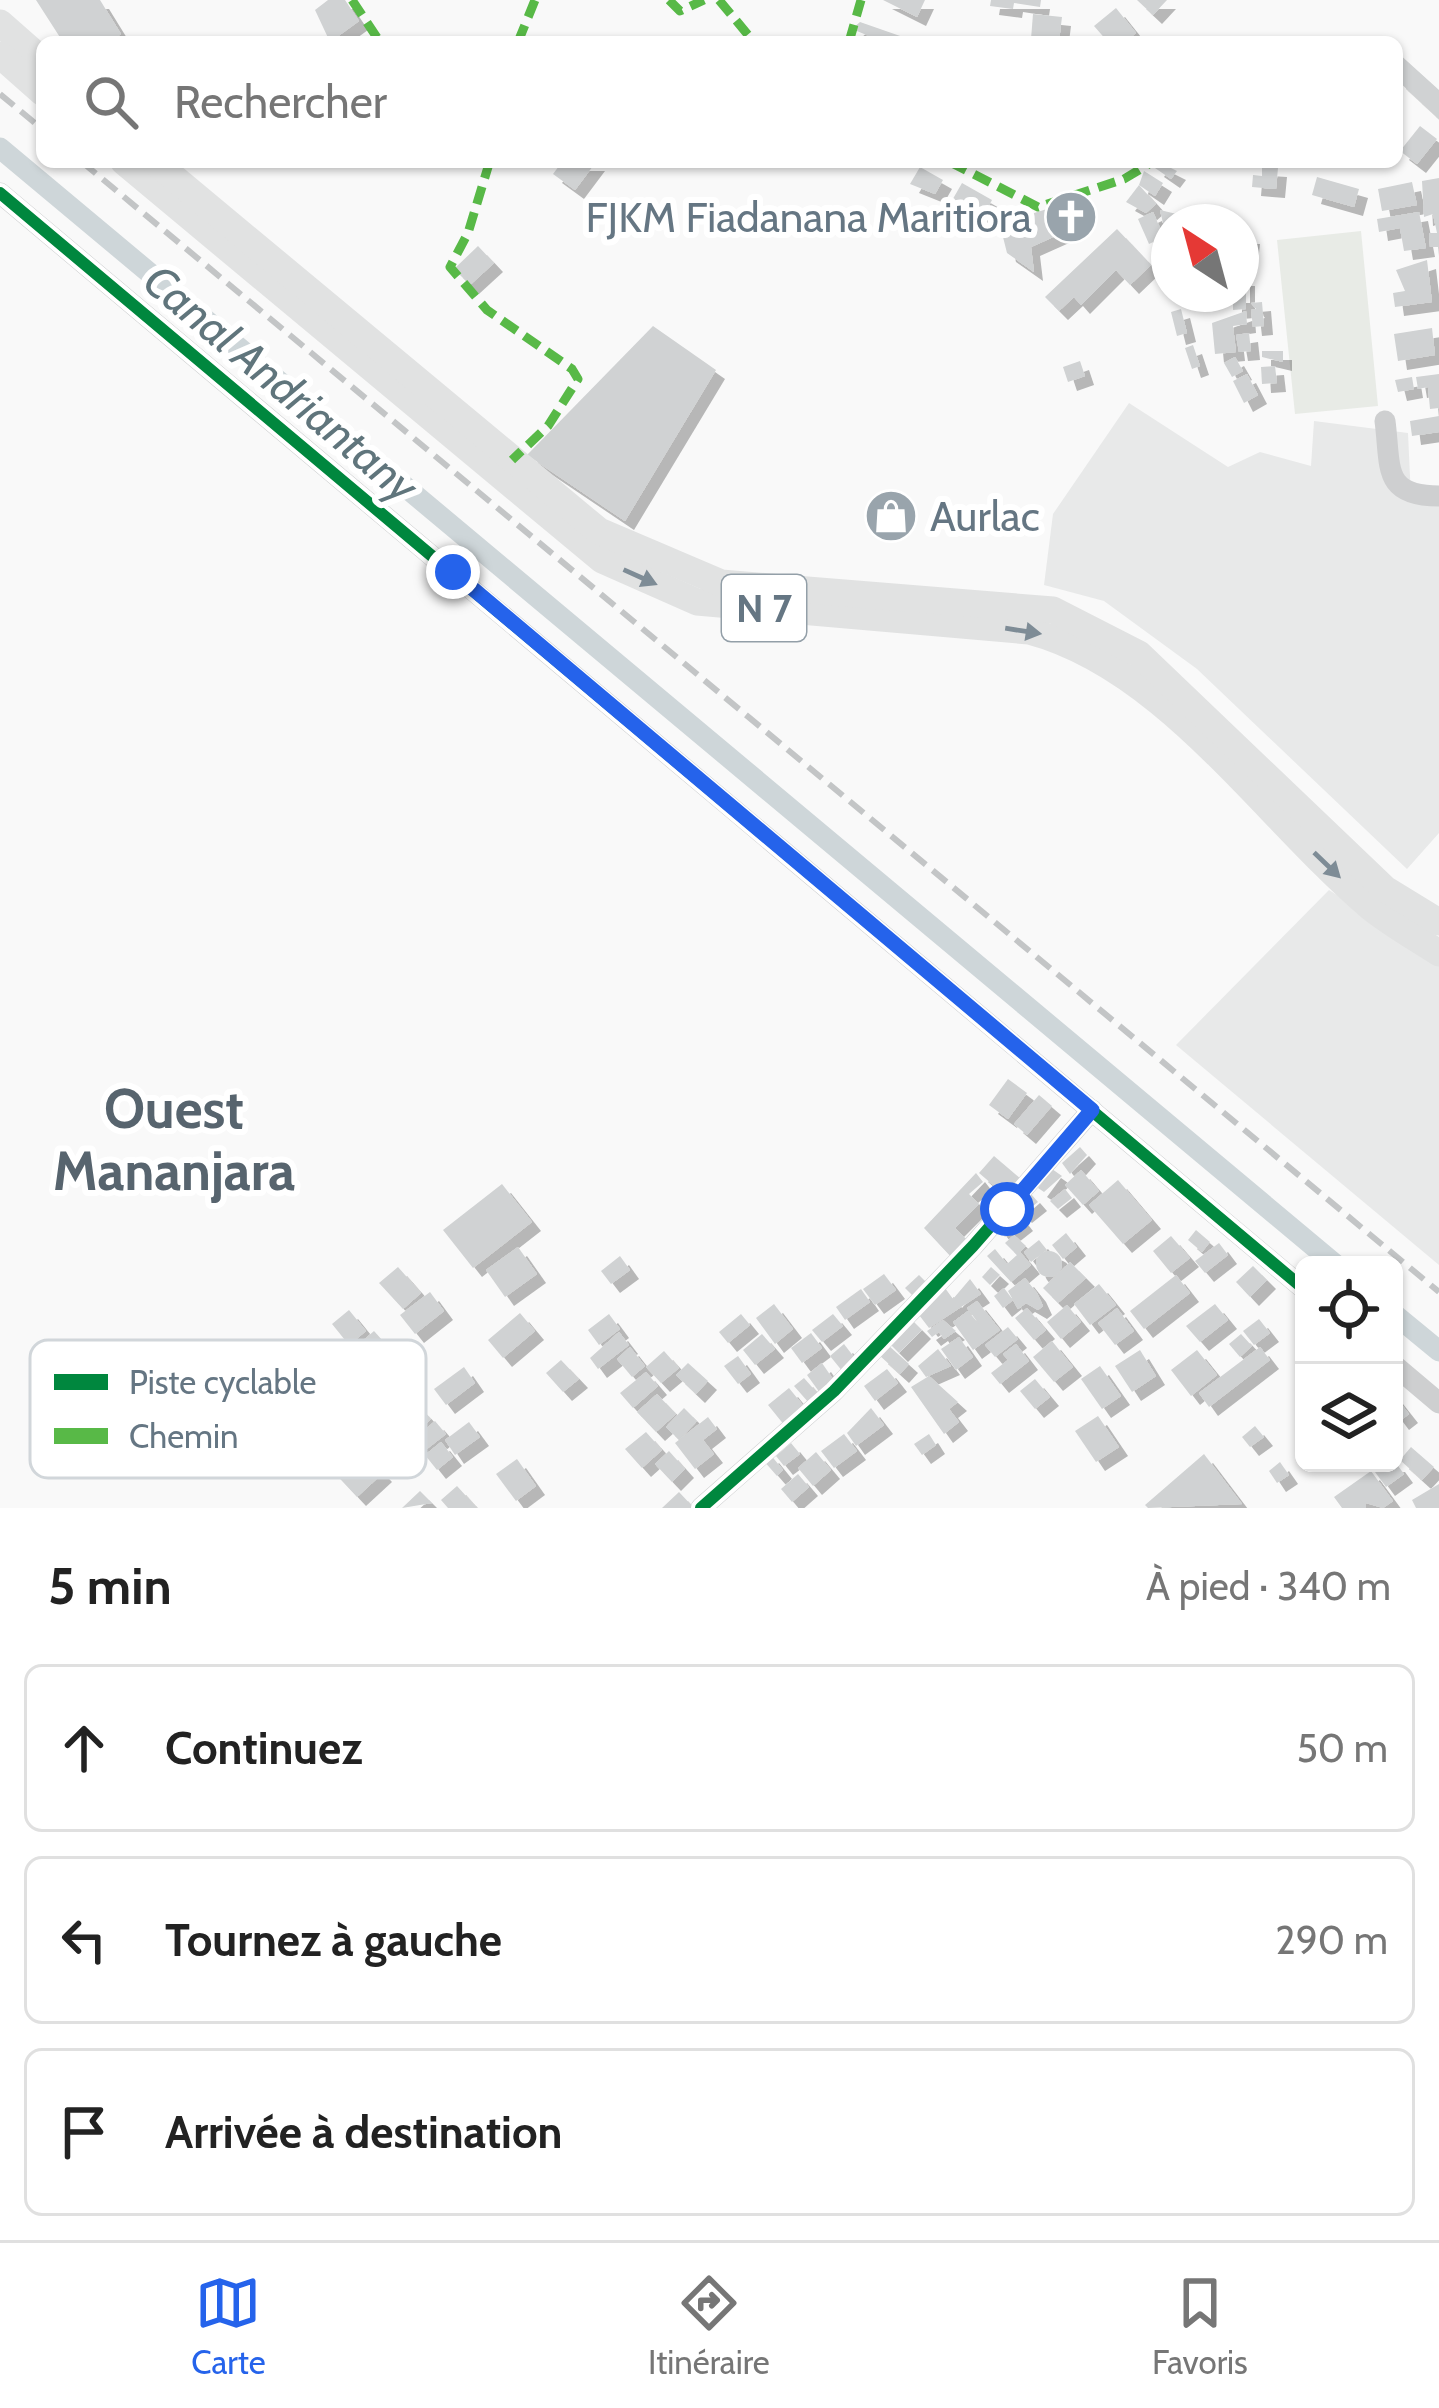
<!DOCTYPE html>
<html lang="fr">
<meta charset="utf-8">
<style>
body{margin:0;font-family:Cabin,sans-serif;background:#f6f6f6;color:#222}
.controls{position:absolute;right:36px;bottom:36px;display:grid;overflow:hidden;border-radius:18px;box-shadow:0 3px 9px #0004}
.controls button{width:108px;height:108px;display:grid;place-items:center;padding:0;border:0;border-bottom:3px solid #e0e0e0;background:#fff;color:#222;font:60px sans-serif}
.compass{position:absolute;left:1151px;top:204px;width:108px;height:108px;border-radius:50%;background:#fff;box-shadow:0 3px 9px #0004;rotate:324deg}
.stop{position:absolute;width:36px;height:36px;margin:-27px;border:9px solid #2563eb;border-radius:50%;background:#fff}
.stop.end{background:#2563eb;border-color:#fff;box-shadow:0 3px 12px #0008}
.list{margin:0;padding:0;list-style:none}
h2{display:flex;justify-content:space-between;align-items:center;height:156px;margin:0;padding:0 48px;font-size:51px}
h2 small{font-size:39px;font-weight:400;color:#767676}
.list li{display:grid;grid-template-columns:78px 1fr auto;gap:36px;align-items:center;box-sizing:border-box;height:168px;margin:0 24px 24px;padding:0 24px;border:3px solid #e0e0e0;border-radius:18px}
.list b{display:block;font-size:45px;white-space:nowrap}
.list em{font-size:39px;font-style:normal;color:#767676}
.icon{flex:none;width:66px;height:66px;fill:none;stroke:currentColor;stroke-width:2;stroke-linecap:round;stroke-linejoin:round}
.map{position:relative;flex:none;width:1439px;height:1508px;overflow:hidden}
.search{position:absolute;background:#fff;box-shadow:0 3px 9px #0004;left:36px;right:36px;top:36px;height:132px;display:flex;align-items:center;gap:30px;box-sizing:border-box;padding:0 42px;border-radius:18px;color:#767676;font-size:45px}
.sheet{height:732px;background:#fff}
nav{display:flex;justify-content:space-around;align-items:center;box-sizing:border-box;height:168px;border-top:3px solid #e0e0e0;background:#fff;font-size:33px;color:#767676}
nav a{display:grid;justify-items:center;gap:6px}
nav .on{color:#2563eb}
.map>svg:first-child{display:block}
</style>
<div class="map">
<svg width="1439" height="1508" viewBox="0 0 1439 1508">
<defs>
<filter id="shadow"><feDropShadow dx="9" dy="9" stdDeviation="0" flood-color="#0004"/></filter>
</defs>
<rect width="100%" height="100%" fill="#f9f9f9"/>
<!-- built -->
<g fill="#e8e9e9">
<path d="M1129,403L1228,467L1260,452L1311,466L1314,421L1408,433L1411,498L1439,503V833L1407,869L1197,669L1104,601L1044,585L1053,514Z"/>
<path d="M1329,890L1439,961V1265L1176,1045Z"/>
</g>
<!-- green -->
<path fill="#e8ebe6" d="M1361,231L1378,406L1295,414L1277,240Z"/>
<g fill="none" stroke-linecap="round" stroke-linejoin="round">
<!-- stream -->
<path stroke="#ced6d9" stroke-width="6" d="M0,144L862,869"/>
<!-- canal -->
<g stroke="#ced6d9" stroke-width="21">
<path d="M0,148L1336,1265"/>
<path d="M1394,1314L1439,1351"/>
</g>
</g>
<!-- building -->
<g fill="#d0d2d3" filter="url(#shadow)">
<path d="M36,0H100L121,34L109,42H63Z"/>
<path d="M328,0H345L359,21L330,42L315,10Z"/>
<path d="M883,0H925L917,17Z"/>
<path d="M991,0H1041L1040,7L1014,3L1013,9L990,6Z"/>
<path d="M1137,0H1167L1153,15Z"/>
<path d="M1116,8L1136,33L1125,42H1108L1094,26Z"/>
<path d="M1033,14L1062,17L1059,41L1031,39Z"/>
<path d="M860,22L903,37L902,42H867L869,36L852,29Z"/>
<path d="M1397,52L1439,90V119L1397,80Z"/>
<path d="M1420,126L1437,139L1417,164L1400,151Z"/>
<path d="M562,162H596L575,190L553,174Z"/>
<path d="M1159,162L1177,171L1171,179L1155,168Z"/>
<path d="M920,167L943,180L935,194L910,184Z"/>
<path d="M1262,167L1278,168L1276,189L1252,187L1253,175L1262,176Z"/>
<path d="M1144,171L1163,183L1155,196L1139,185Z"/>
<path d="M1317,177L1359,189L1354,207L1312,195Z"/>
<path d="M1439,178V247H1430L1429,233H1437L1433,214L1424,217L1422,181Z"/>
<path d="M1412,182L1417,205L1382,211L1378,189Z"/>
<path d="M962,183L992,200L981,221L965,220L950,204Z"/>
<path d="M1139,185L1156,204L1146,213L1126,202Z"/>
<path d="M1079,199L1084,212L1078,226L1031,247L1034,272L1007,253L1001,229L1008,213L1025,206L1031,214Z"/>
<path d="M1160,210L1189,217L1188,222H1169L1165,232Z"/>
<path d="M1153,212L1164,237L1149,244L1138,219Z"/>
<path d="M1419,212L1426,248L1404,251L1400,228L1379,232L1377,219Z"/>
<path d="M1117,229L1151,265L1130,285L1116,270L1081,305L1074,297L1059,311L1045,297Z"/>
<path d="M1241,235H1251L1248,262L1241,261Z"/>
<path d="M478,246L494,263L470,285L454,269Z"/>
<path d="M1427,260L1432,302L1395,307L1393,293L1405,291L1396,270Z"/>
<path d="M1241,277H1246V309L1233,310V294H1241Z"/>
<path d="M1262,302L1264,326L1253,327L1251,310L1256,309L1251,303Z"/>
<path d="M1181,309L1187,333L1177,336L1171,312Z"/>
<path d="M1246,311L1247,324L1233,326L1236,352L1215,354L1212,323Z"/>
<path d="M653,326L716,370L625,521L527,455Z"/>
<path d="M1432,328L1435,355L1398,361L1394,334Z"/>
<path d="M1249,333L1251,351L1239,352L1236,335Z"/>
<path d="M1193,345L1200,366L1192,369L1185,348Z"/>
<path d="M1262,351H1283V362L1262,357Z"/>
<path d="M1235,357L1243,371L1232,377L1224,363Z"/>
<path d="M1080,361L1085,376L1068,382L1063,367Z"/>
<path d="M1275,366L1277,383L1262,384L1261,367Z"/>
<path d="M1247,374L1258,395L1244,403L1233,381Z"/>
<path d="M1439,374V408L1430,409L1428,387L1418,389L1416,377Z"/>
<path d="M1412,377L1414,389L1398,392L1395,380Z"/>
<path d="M1439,416V432L1412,436L1410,421Z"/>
<path d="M1008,1079L1027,1093L1008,1119L989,1105Z"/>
<path d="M1039,1095L1052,1106L1027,1135L1014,1124Z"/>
<path d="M1080,1147L1087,1155L1070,1174L1062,1163Z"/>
<path d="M994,1156L1021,1179L1006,1196L979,1173Z"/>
<path d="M1052,1169L1062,1176L1044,1192L1038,1188Z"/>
<path d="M1081,1170L1099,1191L1083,1205L1065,1185Z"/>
<path d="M976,1173L983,1182L969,1194L979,1204L955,1228L970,1243L953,1259L924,1228Z"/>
<path d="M1118,1180L1152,1220L1123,1244L1089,1205Z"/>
<path d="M502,1184L532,1222L473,1268L443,1230Z"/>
<path d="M1065,1189L1072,1198L1058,1209L1050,1201Z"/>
<path d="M1031,1194L1038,1202L1023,1214L1016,1207Z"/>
<path d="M1016,1212L1024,1222L1005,1237L997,1227Z"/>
<path d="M1196,1230L1210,1242L1202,1252L1188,1240Z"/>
<path d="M1066,1233L1077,1247L1063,1259L1052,1245Z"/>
<path d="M1014,1235L1026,1246L1020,1252L1031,1265L1011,1282L987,1256L995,1249L1007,1264L1017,1255L1005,1243Z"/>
<path d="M1171,1236L1190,1258L1171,1273L1153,1251Z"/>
<path d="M1039,1240L1047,1250L1031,1262L1024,1252Z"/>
<path d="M1219,1243L1228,1255L1205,1273L1195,1261Z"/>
<path d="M518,1247L537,1274L505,1297L486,1270Z"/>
<circle cx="1049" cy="1264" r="13"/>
<path d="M620,1256L630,1270L611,1284L601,1271Z"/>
<path d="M1070,1262L1086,1278L1058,1303L1043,1288Z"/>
<path d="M1253,1266L1267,1280L1250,1297L1236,1282Z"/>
<path d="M398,1267L421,1293L403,1309L379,1283Z"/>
<path d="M991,1267L1000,1275L990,1285L982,1277Z"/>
<path d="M884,1274L896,1290L875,1305L863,1289Z"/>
<path d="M919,1275L929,1285L915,1298L905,1288Z"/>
<path d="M1176,1275L1190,1293L1144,1329L1130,1311Z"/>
<path d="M1025,1278L1037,1293L1043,1306L1038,1310L1026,1303L1018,1309L1008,1291Z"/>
<path d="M970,1279L981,1294L929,1328L916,1311L945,1288L953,1299Z"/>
<path d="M1099,1284L1116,1305L1090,1325L1074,1304Z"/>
<path d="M1004,1288L1013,1300L1003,1308L994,1296Z"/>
<path d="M861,1289L870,1302L845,1320L836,1307Z"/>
<path d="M430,1292L444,1311L415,1334L400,1315Z"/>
<path d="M977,1301L1000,1330L973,1350L953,1322L968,1311L979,1324L967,1308Z"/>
<path d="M774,1304L793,1329L775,1344L756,1318Z"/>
<path d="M1215,1304L1228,1320L1200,1342L1186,1326Z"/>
<path d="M1067,1305L1081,1322L1061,1339L1047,1322Z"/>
<path d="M1027,1308L1046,1330L1034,1340L1015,1318Z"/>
<path d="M1117,1308L1134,1331L1115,1345L1098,1323Z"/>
<path d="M349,1310L366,1331L349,1345L332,1324Z"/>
<path d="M520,1313L535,1331L503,1358L488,1340Z"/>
<path d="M609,1314L620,1329L599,1345L588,1330Z"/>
<path d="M741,1314L750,1325L728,1343L719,1332Z"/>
<path d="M833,1314L843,1326L822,1342L812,1330Z"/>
<path d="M1259,1319L1270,1333L1254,1345L1243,1331Z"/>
<path d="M943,1320L956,1331L944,1339L939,1332L932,1337L927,1331Z"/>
<path d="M913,1321L922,1330L899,1353L890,1344Z"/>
<path d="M1008,1327L1018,1339L995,1357L985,1345Z"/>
<path d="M374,1331L401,1361L363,1395L336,1364Z"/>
<path d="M619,1332L629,1345L598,1369L590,1358Z"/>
<path d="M811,1333L822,1348L802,1363L791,1348Z"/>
<path d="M762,1334L775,1349L755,1365L743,1350Z"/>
<path d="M1241,1334L1252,1346L1240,1357L1229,1344Z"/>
<path d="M959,1337L973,1357L956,1370L941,1349Z"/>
<path d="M1052,1341L1073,1367L1054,1382L1033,1357Z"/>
<path d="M844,1344L857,1361L843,1372L830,1356Z"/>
<path d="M1016,1344L1029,1361L1000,1384L991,1373L1008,1360L1003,1354Z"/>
<path d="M888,1345L909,1364L900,1374L879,1355Z"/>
<path d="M630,1347L645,1366L632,1377L617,1359Z"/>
<path d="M1260,1347L1270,1360L1209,1407L1199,1393Z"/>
<path d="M938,1349L951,1366L926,1377L918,1366Z"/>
<path d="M1140,1350L1156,1376L1132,1392L1115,1366Z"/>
<path d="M1197,1350L1217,1375L1191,1396L1171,1370Z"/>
<path d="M664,1351L679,1368L661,1383L646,1367Z"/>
<path d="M738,1356L751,1374L738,1384L724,1366Z"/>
<path d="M561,1360L579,1379L563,1392L546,1373Z"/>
<path d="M688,1363L708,1381L696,1394L676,1375Z"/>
<path d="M822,1363L835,1382L820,1393L807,1375Z"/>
<path d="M1100,1366L1121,1396L1102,1409L1081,1379Z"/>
<path d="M464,1367L475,1383L446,1405L434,1389Z"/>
<path d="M887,1369L898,1383L875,1401L864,1386Z"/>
<path d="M646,1372L658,1386L633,1408L620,1393Z"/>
<path d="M929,1376L958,1402L949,1409L959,1422L944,1434L911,1387Z"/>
<path d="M804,1378L819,1395L809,1403L794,1386Z"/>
<path d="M1035,1379L1050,1397L1035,1409L1020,1391Z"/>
<path d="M789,1388L806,1409L785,1426L768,1405Z"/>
<path d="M657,1394L676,1414L656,1432L637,1412Z"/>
<path d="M1394,1395L1409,1414L1400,1421L1394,1413Z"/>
<path d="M409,1396L431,1419L413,1436L391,1413Z"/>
<path d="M684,1408L697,1421L679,1440L666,1427Z"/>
<path d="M871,1408L884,1425L856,1446L847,1433Z"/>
<path d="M1098,1416L1119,1447L1096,1462L1075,1431Z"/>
<path d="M708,1417L717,1429L703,1440L714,1454L695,1469L675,1443Z"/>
<path d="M435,1421L446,1434L423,1452L413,1440Z"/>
<path d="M469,1422L480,1437L455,1455L445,1440Z"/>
<path d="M1255,1426L1264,1437L1250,1447L1242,1437Z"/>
<path d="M646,1432L662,1450L642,1468L625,1449Z"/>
<path d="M844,1434L857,1451L834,1468L821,1451Z"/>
<path d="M929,1434L936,1445L922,1455L914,1444Z"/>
<path d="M441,1442L453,1457L437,1470L425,1455Z"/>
<path d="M355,1443L383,1473L357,1497L329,1467Z"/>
<path d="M791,1443L800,1454L784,1466L776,1456Z"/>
<path d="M1411,1447L1434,1467L1422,1480L1400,1460Z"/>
<path d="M669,1451L685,1469L672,1482L655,1464Z"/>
<path d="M816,1452L831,1470L813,1486L798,1468Z"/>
<path d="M770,1454L783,1470L777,1476L763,1460Z"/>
<path d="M1204,1454L1242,1504L1148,1508L1145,1505Z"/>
<path d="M517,1459L536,1486L516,1501L496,1474Z"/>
<path d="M1280,1462L1289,1475L1277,1483L1269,1471Z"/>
<path d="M1388,1463H1396L1404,1474L1386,1487L1375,1472Z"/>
<path d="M1371,1471L1393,1501L1383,1508L1366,1503V1508H1342L1334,1497Z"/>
<path d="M798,1474L809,1487L792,1502L781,1489Z"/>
<path d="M1439,1484V1508H1416L1412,1500Z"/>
<path d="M457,1486L477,1508H448L441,1500Z"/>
<path d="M420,1491L432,1503L402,1508Z"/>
<path d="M679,1492L694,1508H662Z"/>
</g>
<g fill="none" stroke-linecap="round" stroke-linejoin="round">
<!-- minor -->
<g stroke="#cecfd0" stroke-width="21">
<path d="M0,193L1304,1289"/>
<path d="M1385,421C1391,467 1382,496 1439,496"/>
<path d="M1394,1365L1439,1403"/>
<path d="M701,1508L834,1391L973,1246L1092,1110"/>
</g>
<!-- major -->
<g stroke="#e1e2e2" stroke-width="27">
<path d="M0,23L42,60"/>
<path d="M0,55L42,92"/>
<path d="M124,162L602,560L697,602L1029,631C1166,667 1264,817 1370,907C1391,924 1416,938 1439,953"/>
<path d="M155,162L599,531L721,583L1053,610L1139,654L1385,889L1439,922"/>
</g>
<!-- rail -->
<g stroke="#c3c5c6" stroke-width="6" stroke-dasharray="18 9" stroke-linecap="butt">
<path d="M0,94L42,129"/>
<path d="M82,162L1439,1292"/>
</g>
<!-- quiet -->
<g stroke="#58b947" stroke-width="9" stroke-dasharray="18 9" stroke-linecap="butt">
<path d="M352,0L380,42"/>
<path d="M669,0L680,11L704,0"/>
<path d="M719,0L754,42"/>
<path d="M518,42L535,0"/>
<path d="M849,42L861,0"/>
<path d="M484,162L488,167L468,233L450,267L487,310L572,369L578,379L548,426L512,460"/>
<path d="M950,162L1038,207L1124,179L1152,162"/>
</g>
<!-- cycleway casing -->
<g stroke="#fff" stroke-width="20">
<g id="cycleway">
<path d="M0,193L1304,1289"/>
<path d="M701,1508L834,1391L973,1246L1092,1110"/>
</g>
</g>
<!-- cycleway -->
<use href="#cycleway" stroke="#00873e" stroke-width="12"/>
</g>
<!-- one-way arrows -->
<defs><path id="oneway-solid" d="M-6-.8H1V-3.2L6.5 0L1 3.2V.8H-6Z" transform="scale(3)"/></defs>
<g fill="#7e8c96">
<use href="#oneway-solid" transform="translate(640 577) rotate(24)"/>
<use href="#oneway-solid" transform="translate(1023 631) rotate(9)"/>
<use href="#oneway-solid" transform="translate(1327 865) rotate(44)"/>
</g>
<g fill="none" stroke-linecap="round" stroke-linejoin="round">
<!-- route -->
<path stroke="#2563eb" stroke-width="15" d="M453,572L1092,1110L1007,1209"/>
</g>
<!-- icons -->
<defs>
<g id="church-disc" transform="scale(2.7)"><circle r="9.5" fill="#99a4ac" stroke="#fff"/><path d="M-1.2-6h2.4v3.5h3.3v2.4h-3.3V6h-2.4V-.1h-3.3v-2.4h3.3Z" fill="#fff"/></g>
<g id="shop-disc" transform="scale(2.7)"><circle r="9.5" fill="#99a4ac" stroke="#fff"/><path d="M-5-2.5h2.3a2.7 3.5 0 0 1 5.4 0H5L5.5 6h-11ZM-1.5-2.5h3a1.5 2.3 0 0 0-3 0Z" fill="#fff"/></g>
</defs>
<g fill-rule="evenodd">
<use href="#church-disc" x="1071" y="217"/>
<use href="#shop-disc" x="891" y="516"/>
</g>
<g text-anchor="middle" stroke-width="12" stroke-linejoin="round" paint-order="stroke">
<!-- shield labels -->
<rect fill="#fff" stroke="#939fa8" stroke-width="3" x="722" y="575" width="84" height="66" rx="9"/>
<g font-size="39" font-weight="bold" fill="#657683">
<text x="764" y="622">N 7</text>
</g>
<!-- poi labels -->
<g font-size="42" fill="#657683" stroke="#fff" text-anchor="end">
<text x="1032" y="232">FJKM Fiadanana Maritiora</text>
<text x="930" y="531" text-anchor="start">Aurlac</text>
</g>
<!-- water labels -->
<g font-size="45" font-style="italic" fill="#60757c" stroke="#fff">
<text transform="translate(281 383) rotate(40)" y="16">Canal Andriantany</text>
</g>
<!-- district labels -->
<g font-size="54" font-weight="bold" fill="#57646e" stroke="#fff">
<text x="174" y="1128">Ouest<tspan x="174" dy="62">Mananjara</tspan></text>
</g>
</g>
<!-- legend -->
<rect x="30" y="1340" width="396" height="138" rx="18" fill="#fff" stroke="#d1d6da" stroke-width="3"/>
<rect x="54" y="1374" width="54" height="16" fill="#00873e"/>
<rect x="54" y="1428" width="54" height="16" fill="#58b947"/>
<g font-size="33" fill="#657683">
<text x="129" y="1394">Piste cyclable</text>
<text x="129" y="1448">Chemin</text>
</g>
</svg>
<div class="controls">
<button><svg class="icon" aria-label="locate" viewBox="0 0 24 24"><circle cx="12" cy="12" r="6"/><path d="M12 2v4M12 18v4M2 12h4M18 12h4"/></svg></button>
<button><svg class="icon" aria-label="layers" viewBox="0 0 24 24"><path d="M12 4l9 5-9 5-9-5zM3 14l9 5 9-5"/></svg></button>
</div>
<svg class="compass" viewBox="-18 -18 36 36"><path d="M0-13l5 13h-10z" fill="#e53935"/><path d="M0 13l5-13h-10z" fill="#767676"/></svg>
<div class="stop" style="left:1007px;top:1209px"></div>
<div class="stop end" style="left:453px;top:572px"></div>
<div class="search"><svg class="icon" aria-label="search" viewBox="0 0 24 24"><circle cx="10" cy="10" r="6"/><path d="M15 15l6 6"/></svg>Rechercher</div>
</div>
<section class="sheet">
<h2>5 min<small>À pied · 340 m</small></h2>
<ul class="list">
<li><svg class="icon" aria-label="ahead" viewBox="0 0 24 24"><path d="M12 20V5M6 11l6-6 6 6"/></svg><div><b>Continuez</b></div><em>50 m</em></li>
<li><svg class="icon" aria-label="left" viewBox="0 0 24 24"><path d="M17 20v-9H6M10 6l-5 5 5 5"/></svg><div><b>Tournez à gauche</b></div><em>290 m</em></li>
<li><svg class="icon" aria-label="arrive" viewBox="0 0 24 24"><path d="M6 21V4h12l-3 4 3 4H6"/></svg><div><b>Arrivée à destination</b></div></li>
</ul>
</section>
<nav>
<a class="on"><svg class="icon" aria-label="map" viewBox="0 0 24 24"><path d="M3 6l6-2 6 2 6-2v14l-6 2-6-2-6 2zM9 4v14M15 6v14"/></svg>Carte</a>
<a><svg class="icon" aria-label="directions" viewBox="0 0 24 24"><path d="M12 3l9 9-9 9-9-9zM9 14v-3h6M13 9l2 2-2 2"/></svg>Itinéraire</a>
<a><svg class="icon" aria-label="saved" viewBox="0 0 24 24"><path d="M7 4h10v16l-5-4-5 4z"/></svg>Favoris</a>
</nav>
